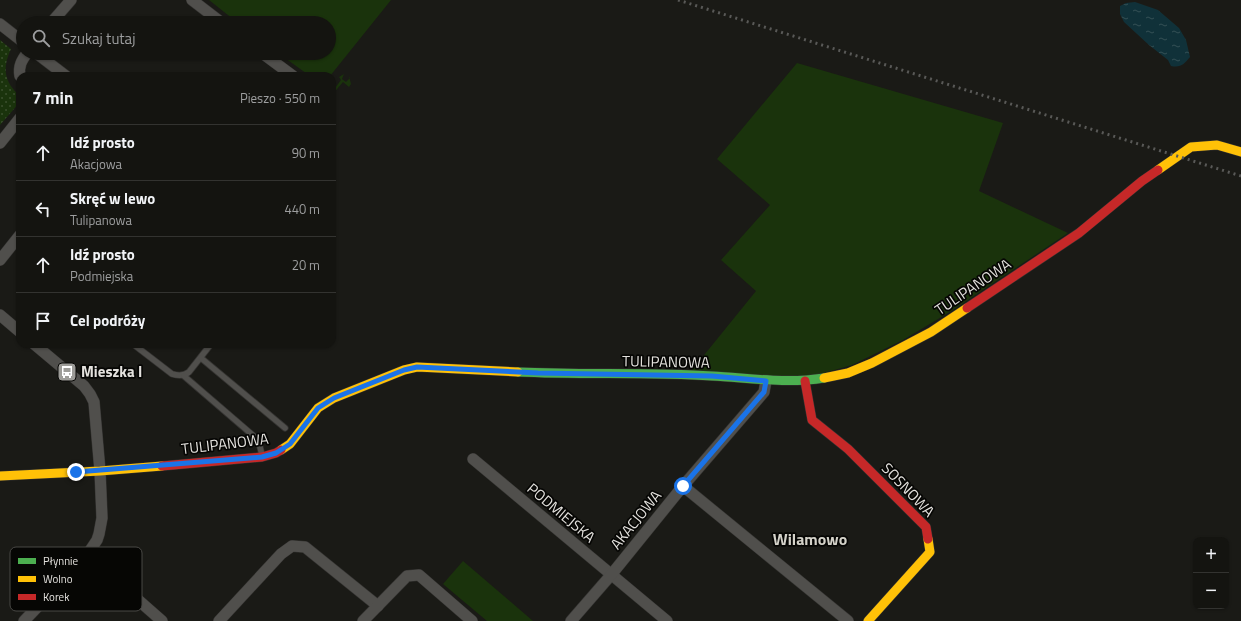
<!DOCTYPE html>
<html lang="pl">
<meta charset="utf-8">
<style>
body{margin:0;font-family:"Titillium Web",sans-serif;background:#1d1d19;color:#f1f3f6}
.controls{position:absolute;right:12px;bottom:12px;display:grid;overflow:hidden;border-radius:8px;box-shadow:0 1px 3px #0004}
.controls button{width:36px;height:36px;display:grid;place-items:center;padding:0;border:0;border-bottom:1px solid #333330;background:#141410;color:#f1f3f6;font:20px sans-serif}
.stop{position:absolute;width:12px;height:12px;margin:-9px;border:3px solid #1a73e8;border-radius:50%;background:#fff}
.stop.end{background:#1a73e8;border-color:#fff;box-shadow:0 1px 4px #0008}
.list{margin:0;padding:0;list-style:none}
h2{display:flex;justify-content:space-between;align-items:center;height:52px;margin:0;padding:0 16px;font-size:17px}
h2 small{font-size:13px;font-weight:400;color:#9d9e9f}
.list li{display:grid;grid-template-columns:26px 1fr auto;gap:12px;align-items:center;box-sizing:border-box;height:56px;padding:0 16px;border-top:1px solid #333330}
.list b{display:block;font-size:15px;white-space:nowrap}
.list p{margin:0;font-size:13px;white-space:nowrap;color:#9d9e9f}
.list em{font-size:13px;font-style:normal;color:#9d9e9f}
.icon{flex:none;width:22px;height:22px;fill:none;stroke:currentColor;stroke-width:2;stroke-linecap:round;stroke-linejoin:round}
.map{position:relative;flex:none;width:1241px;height:621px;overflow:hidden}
.search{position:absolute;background:#141410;box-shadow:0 1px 3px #0004;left:16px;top:16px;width:320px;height:44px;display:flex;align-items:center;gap:10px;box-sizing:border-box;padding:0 14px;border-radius:22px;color:#9d9e9f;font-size:15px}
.panel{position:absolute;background:#141410;box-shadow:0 1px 3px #0004;left:16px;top:72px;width:320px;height:276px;border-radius:12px}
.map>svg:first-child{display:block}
</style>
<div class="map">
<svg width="1241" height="621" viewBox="0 0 1241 621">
<defs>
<pattern id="park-dots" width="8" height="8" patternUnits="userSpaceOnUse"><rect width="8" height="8" fill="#1a330c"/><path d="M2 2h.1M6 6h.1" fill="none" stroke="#3b502f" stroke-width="1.8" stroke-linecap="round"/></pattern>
<pattern id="water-ripples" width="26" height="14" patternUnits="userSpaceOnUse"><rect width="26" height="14" fill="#103139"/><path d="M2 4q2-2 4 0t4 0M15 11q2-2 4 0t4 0" fill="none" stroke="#334f55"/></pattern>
</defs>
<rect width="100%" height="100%" fill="#1a1a16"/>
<!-- grass -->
<g fill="#1a330c">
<path d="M209,0H391L330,76H310L278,53H329V23H238Z"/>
<path d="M797,63L1003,123L979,191L1068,233L953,310L903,340L852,365L799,380L692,370L756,291L721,260L770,205L717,159Z"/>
<path d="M344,74L342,79L346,82L350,78L349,76L351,84L349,87L343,82L332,95V92L341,80L339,77Z"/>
<path d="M463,561L533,621H487L443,584Z"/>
</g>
<!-- park -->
<path fill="url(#park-dots)" d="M0,40L11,49C2,68 4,82 20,96V102L0,125Z"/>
<!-- water -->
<path fill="url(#water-ripples)" d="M1135,2L1158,10L1179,28L1186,40L1190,57C1184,64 1181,68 1171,66L1168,60L1149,45L1124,22L1120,14V6L1126,3Z"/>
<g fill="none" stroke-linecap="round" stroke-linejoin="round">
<!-- lane casing -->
<g stroke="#353432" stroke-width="7">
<g id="lane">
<path d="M133,344L172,374C179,376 184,376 189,372L211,344"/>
<path d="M201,358L285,428"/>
<path d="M184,376L256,438L259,443L262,455"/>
</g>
</g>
<!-- street casing -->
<g stroke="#353432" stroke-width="12">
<g id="street">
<path d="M192,0L222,23"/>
<path d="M51,23L71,0"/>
<path d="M0,24L23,42"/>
<path d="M36,53L66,76"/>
<path d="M262,53L293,76"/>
<path d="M20,76C18,66 22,60 27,53"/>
<path d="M0,143L20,118"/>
<path d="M0,260L20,235"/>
<path d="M0,315L20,332"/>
<path d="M473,459L667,621"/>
<path d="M683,486L848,621"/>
<path d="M87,555L162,621"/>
<path d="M24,621L87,555L97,540L99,534L102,518L100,471L94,402L90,394L84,386L34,344"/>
<path d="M219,621L281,554L292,546L305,547L378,606"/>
<path d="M363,621L407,576L419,575L472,621"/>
<path d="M571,621L611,575L683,486L764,392L766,381"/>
</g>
</g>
<!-- fast casing -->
<g stroke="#353432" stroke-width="10">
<path id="fast" d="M518,372C583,375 648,372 712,376C750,378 786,384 824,378"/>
</g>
<!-- slow casing -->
<g stroke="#353432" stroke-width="10">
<g id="slow">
<path d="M1158,170L1191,147L1217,145L1241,152"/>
<path d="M824,378L848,373L872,363L931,332L967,308"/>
<path d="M281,450L290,444L318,408L334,398L404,370L417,367L518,372"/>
<path d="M0,476L100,471L162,466"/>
<path d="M868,621L930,552L928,539"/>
</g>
</g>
<!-- jam casing -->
<g stroke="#353432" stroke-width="10">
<g id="jam">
<path d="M967,308L1079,233L1142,181L1158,170"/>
<path d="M805,381L812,420L848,449L926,527L928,539"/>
<path d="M162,466L262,457L276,453L281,450"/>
</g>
</g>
<!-- lane -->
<use href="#lane" stroke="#504f4c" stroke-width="5.5"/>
<!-- street -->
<use href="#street" stroke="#504f4c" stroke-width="11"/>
<!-- fast -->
<use href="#fast" stroke="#4caf50" stroke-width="9"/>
<!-- slow -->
<use href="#slow" stroke="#ffc107" stroke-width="9"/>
<!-- jam -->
<use href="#jam" stroke="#c62828" stroke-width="9"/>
<!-- rail -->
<path stroke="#595957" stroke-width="3" stroke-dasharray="2 4" stroke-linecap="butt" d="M678,0L1241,176"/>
</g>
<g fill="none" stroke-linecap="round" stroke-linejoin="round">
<!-- route -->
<path stroke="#1a73e8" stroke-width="5" d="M76,472L262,457L276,453L290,444L318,408L334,398L404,370L417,367L538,373L712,376L766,381L764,392L683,486"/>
</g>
<!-- icons -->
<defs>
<g id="bus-square" transform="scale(1)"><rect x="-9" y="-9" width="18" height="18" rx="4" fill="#9d9c98" stroke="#060604"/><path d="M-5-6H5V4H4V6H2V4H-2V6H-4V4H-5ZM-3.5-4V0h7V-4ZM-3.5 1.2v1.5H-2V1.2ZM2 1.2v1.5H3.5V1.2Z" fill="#fff"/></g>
</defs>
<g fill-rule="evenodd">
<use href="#bus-square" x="67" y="372"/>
</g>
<g text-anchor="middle" stroke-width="3.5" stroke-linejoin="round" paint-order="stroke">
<!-- street labels -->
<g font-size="15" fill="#e4e2de" stroke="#060604">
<text transform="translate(973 287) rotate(-34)" y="5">TULIPANOWA</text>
<text transform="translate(666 362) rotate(1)" y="5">TULIPANOWA</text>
<text transform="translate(225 444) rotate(-7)" y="5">TULIPANOWA</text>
<text transform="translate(908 490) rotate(46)" y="5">SOSNOWA</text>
<text transform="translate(561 513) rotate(40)" y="5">PODMIEJSKA</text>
<text transform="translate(636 520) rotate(-51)" y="5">AKACJOWA</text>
</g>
<!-- poi labels -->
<g font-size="15" font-weight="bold" fill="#e4e2de" stroke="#060604" text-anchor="start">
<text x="81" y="377">Mieszka I</text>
</g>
<!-- neighbourhood labels -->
<g font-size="16" font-weight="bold" fill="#d4d2c9" stroke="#060604">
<text x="810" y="545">Wilamowo</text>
</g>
</g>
<!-- legend -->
<rect x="10" y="547" width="132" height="64" rx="6" fill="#060604" stroke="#494845" stroke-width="1"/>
<rect x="18" y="558" width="18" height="6" fill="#4caf50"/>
<rect x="18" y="576" width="18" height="6" fill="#ffc107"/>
<rect x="18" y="594" width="18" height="6" fill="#c62828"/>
<g font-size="11" fill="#e4e2de">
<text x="43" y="565">Płynnie</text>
<text x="43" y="583">Wolno</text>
<text x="43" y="601">Korek</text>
</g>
</svg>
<div class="controls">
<button>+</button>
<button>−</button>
</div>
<div class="stop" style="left:683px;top:486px"></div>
<div class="stop end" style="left:76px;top:472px"></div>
<div class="search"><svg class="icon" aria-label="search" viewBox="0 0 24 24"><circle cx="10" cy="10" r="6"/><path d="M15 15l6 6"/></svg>Szukaj tutaj</div>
<section class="panel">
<h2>7 min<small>Pieszo · 550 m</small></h2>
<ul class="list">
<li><svg class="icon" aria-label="ahead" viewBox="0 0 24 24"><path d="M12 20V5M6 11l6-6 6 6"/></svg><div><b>Idź prosto</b><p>Akacjowa</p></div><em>90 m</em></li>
<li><svg class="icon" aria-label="left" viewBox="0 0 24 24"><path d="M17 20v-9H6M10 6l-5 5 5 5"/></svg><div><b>Skręć w lewo</b><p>Tulipanowa</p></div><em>440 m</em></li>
<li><svg class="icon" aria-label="ahead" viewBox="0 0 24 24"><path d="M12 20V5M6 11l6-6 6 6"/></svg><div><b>Idź prosto</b><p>Podmiejska</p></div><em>20 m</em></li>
<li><svg class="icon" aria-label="arrive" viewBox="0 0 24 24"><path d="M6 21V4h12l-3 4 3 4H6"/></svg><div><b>Cel podróży</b></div></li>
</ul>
</section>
</div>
